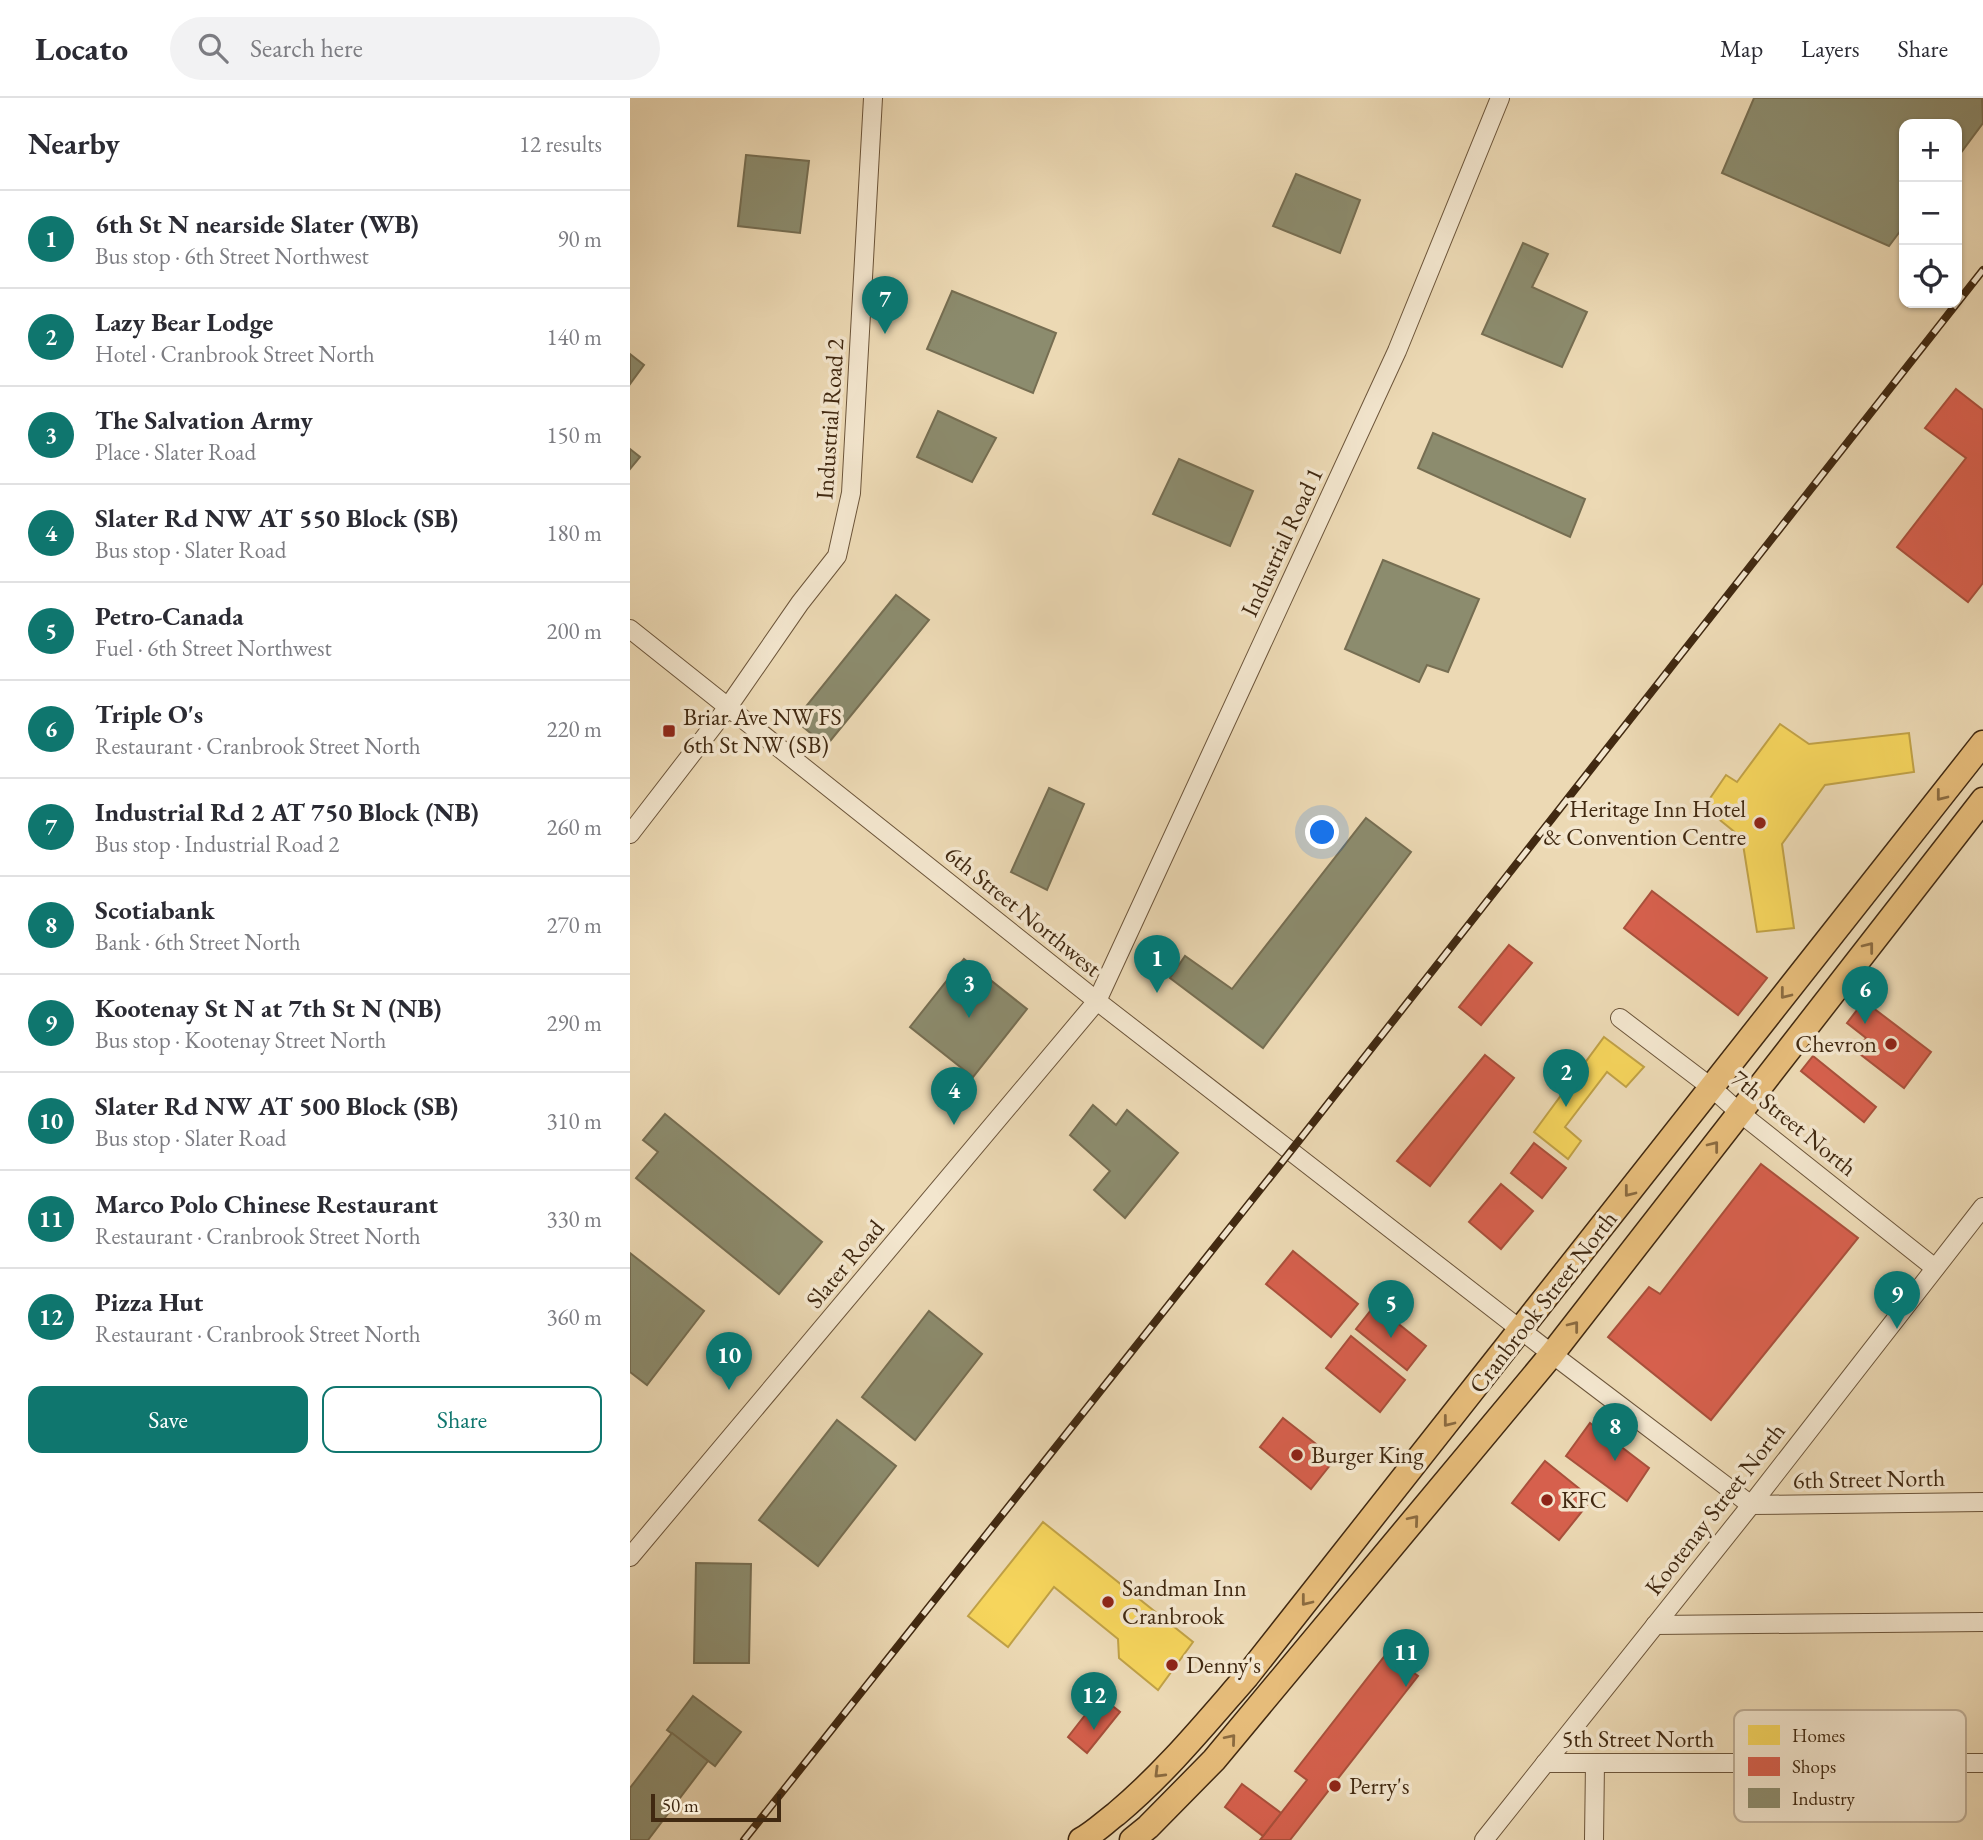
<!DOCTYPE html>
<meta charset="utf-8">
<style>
body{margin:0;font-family:"EB Garamond",serif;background:#f2f2f3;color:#2b2b33}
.controls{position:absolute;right:21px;top:21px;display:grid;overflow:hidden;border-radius:14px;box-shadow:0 2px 5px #0004}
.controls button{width:63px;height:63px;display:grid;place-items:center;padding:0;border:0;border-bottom:2px solid #e1e1e2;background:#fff;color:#2b2b33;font:35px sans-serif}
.scale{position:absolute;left:21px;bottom:18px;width:130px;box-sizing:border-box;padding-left:7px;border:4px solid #412911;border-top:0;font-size:19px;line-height:24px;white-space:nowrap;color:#412911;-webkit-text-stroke:5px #f3e6ce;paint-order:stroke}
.you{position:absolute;left:693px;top:735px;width:24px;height:24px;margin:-18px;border:5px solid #fff;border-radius:50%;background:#1a73e8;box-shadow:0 0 0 10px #1a73e833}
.badge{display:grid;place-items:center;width:46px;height:46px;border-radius:50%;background:#0f766e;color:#fff;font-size:23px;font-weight:700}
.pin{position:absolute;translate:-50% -58px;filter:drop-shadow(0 2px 4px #0008)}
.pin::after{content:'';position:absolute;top:37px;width:24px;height:21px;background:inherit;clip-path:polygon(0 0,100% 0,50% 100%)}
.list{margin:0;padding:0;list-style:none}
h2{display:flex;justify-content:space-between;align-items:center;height:91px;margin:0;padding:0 28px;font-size:30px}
h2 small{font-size:23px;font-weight:400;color:#7c7c81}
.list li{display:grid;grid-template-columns:46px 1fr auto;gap:21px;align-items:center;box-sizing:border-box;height:98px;padding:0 28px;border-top:2px solid #e1e1e2}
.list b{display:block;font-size:26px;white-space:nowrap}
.list p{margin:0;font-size:23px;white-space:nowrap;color:#7c7c81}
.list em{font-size:23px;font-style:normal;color:#7c7c81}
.actions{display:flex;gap:14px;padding:21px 28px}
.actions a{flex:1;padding:16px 0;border:2px solid #0f766e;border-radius:14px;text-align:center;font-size:24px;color:#0f766e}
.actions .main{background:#0f766e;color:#fff}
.icon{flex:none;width:38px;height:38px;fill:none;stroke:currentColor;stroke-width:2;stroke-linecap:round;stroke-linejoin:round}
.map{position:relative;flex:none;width:1353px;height:1742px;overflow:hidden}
header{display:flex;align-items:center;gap:42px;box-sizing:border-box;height:98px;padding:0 35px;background:#fff;border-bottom:2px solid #e1e1e2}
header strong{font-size:33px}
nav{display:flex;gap:38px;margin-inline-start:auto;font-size:24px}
.search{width:490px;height:63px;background:#f2f2f3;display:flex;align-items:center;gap:18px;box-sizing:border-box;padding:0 24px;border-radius:38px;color:#7c7c81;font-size:26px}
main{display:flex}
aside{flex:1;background:#fff}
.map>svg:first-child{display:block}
</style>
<header>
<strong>Locato</strong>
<div class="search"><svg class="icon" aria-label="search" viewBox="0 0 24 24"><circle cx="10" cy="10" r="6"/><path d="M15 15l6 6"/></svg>Search here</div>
<nav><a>Map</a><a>Layers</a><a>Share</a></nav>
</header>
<main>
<aside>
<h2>Nearby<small>12 results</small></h2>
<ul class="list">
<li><span class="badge">1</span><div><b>6th St N nearside Slater (WB)</b><p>Bus stop · 6th Street Northwest</p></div><em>90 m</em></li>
<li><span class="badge">2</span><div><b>Lazy Bear Lodge</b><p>Hotel · Cranbrook Street North</p></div><em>140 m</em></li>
<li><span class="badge">3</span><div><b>The Salvation Army</b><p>Place · Slater Road</p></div><em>150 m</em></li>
<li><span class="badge">4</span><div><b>Slater Rd NW AT 550 Block (SB)</b><p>Bus stop · Slater Road</p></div><em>180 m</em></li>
<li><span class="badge">5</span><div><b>Petro-Canada</b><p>Fuel · 6th Street Northwest</p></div><em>200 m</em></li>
<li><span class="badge">6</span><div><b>Triple O's</b><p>Restaurant · Cranbrook Street North</p></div><em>220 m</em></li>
<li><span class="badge">7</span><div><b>Industrial Rd 2 AT 750 Block (NB)</b><p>Bus stop · Industrial Road 2</p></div><em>260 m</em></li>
<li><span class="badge">8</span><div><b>Scotiabank</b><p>Bank · 6th Street North</p></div><em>270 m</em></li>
<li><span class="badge">9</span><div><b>Kootenay St N at 7th St N (NB)</b><p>Bus stop · Kootenay Street North</p></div><em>290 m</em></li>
<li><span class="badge">10</span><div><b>Slater Rd NW AT 500 Block (SB)</b><p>Bus stop · Slater Road</p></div><em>310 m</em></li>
<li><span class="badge">11</span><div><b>Marco Polo Chinese Restaurant</b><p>Restaurant · Cranbrook Street North</p></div><em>330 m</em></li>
<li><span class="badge">12</span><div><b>Pizza Hut</b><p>Restaurant · Cranbrook Street North</p></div><em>360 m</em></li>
</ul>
<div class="actions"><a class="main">Save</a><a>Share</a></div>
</aside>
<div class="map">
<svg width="1353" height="1742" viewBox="0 0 1353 1742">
<rect width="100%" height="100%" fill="#ecd9b4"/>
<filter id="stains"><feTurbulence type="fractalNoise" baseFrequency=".00286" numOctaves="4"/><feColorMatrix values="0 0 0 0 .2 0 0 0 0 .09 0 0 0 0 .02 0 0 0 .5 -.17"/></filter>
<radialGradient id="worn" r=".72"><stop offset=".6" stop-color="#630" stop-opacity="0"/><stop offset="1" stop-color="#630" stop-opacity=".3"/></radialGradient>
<!-- homes -->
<g fill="#f6d55c" stroke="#c0a146" stroke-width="2">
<path d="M1150,626L1179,646L1279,635L1284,674L1195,687L1152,746L1164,830L1127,834L1112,740L1074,709L1096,677L1107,684Z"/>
<path d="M974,939L1014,969L996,989L977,974L935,1029L951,1043L938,1061L904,1034Z"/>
<path d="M413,1424L563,1544L528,1592L489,1560L488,1541L424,1489L378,1549L338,1518Z"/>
</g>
<!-- shops -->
<g fill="#d6604d" stroke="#a9503b" stroke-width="2">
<path d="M1326,291L1353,312V485L1338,504L1267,449L1336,360L1295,330Z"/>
<path d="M1022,793L1137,880L1108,917L994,830Z"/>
<path d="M879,847L902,865L851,927L829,909Z"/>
<path d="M1234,903L1301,954L1274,990L1226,953L1236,940L1217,925Z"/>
<path d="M855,957L884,980L800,1088L767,1063Z"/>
<path d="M1183,958L1246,1009L1234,1024L1171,973Z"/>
<path d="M904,1045L936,1070L912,1100L881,1075Z"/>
<path d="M1131,1066L1228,1140L1081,1322L978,1239L1019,1189L1030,1196Z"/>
<path d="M871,1086L903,1113L871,1151L839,1124Z"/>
<path d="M663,1153L728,1206L701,1239L636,1186Z"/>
<path d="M745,1207L796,1248L777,1272L726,1231Z"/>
<path d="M721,1238L775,1282L750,1314L696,1270Z"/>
<path d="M653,1320L705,1361L681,1391L630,1349Z"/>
<path d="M960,1325L1019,1370L997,1403L936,1358Z"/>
<path d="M915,1363L962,1401L929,1442L882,1405Z"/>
<path d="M757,1555L788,1578L660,1742H630L677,1682L665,1673Z"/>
<path d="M470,1598L490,1614L457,1655L438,1639Z"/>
<path d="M612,1686L651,1715L633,1738L595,1709Z"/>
</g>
<!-- industry -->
<g fill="#8c8c6e" stroke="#766e52" stroke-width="2">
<path d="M1124,0H1352L1353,25L1327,60V26H1274V128L1259,148L1092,75Z"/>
<path d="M116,57L179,63L170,135L108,128Z"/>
<path d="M666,76L730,102L710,155L643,128Z"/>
<path d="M893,145L918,156L902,189L957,214L932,269L852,236Z"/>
<path d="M322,193L426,235L403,295L297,251Z"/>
<path d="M0,256L14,267L0,286Z"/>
<path d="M308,313L366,340L342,384L287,359Z"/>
<path d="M803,335L955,401L940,439L788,370Z"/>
<path d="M0,351L10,359L0,371Z"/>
<path d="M549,361L623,393L600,448L523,416Z"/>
<path d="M753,462L849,501L818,574L797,567L789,584L715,551Z"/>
<path d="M266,497L299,522L196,648L165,622Z"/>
<path d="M419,690L454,706L417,792L381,774Z"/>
<path d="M736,720L781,754L633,950L540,880L555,858L602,891Z"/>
<path d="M334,861L397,911L343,979L280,929Z"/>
<path d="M463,1007L486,1027L497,1012L548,1055L495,1120L464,1092L480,1073L440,1037Z"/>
<path d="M35,1016L192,1144L149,1196L6,1080L28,1054L13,1042Z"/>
<path d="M0,1155L74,1213L17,1287L0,1274Z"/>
<path d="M299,1213L352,1256L285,1342L232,1299Z"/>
<path d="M207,1322L266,1368L188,1468L129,1422Z"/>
<path d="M66,1465L121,1466L119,1565H64Z"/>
<path d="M63,1598L111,1634L85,1668L37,1632Z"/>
<path d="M42,1635L78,1663L18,1742H0V1690Z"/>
</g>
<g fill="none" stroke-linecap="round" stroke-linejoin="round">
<!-- minor casing -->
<g stroke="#6c553a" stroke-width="20">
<g id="minor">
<path d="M0,531L467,903L922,1256L1121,1407L1353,1404"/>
<path d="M0,736L98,609L170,505L207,458L221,395L243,0"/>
<path d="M990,920L1082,990L1110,1015L1305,1170"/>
<path d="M0,1459L467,903L767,253L870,0"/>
<path d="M1025,1527L1353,1524"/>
<path d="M915,1665H1353"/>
<path d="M854,1742L1121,1407L1353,1109"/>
<path d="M964,1742L965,1665"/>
</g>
</g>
<!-- highway casing -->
<g stroke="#412911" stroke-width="27">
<g id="highway">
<path d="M451,1742C464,1735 474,1725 486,1716C535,1675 575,1626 617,1578L1353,645"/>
<path d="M502,1742L518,1729L584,1662L922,1256L1353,702"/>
</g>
</g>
<!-- minor -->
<use href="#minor" stroke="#f3e6ce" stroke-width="18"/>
<!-- highway -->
<use href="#highway" stroke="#e6bc7a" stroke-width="24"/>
<!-- rail casing -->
<g stroke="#412911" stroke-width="8">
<path id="rail" d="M114,1742L660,1054L1353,172"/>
</g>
<!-- rail -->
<use href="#rail" stroke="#f3e6ce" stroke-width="5" stroke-dasharray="16" stroke-linecap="butt"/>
</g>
<!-- one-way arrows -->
<defs><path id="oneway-chevron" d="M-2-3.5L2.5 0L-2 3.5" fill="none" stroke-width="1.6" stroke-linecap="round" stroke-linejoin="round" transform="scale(1.75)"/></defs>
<g stroke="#8b6b40">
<use href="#oneway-chevron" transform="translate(1311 698) rotate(128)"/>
<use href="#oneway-chevron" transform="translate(1239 849) rotate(-52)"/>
<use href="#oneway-chevron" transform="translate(1155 896) rotate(128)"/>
<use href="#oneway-chevron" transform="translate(1084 1048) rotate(-52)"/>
<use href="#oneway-chevron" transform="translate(999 1094) rotate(128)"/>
<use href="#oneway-chevron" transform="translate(944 1228) rotate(-52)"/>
<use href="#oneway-chevron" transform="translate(818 1324) rotate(128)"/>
<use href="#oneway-chevron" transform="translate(784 1422) rotate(-50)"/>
<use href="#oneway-chevron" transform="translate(676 1503) rotate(128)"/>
<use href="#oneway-chevron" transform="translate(601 1641) rotate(-50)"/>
<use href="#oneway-chevron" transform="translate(529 1675) rotate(135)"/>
</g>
<!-- markers -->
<g fill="#8f2418" stroke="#f3e6ce" stroke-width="2.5">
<rect x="32" y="626" width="14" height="14" rx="3.5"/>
<circle cx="1130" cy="725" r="7"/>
<circle cx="1261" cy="946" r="7"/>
<circle cx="667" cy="1357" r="7"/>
<circle cx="917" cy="1402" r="7"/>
<circle cx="478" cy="1504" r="7"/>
<circle cx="542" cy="1567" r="7"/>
<circle cx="705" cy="1688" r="7"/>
</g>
<g text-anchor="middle" stroke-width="7" stroke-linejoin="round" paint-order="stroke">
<!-- street labels -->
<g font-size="24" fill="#412911" stroke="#f3e6ce">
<text transform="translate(200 321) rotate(-86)" y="8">Industrial Road 2</text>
<text transform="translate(652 444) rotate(-65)" y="8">Industrial Road 1</text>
<text transform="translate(393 813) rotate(39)" y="8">6th Street Northwest</text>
<text transform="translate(1164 1025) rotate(39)" y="8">7th Street North</text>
<text transform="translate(215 1166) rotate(-50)" y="8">Slater Road</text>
<text transform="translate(913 1204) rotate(-52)" y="8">Cranbrook Street North</text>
<text transform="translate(1239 1381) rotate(-1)" y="8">6th Street North</text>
<text transform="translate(1085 1411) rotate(-52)" y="8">Kootenay Street North</text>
<text x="1008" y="1649">5th Street North</text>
</g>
<!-- poi labels -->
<g font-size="24" fill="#412911" stroke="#f3e6ce" text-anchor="start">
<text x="53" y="627">Briar Ave NW FS<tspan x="53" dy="28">6th St NW (SB)</tspan></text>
<text x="1116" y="719" text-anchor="end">Heritage Inn Hotel<tspan x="1116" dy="28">&amp; Convention Centre</tspan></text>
<text x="1247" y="954" text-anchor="end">Chevron</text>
<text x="681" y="1365">Burger King</text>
<text x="931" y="1410">KFC</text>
<text x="492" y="1498">Sandman Inn<tspan x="492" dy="28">Cranbrook</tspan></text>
<text x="556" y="1575">Denny's</text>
<text x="719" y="1696">Perry's</text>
</g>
</g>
<!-- legend -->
<rect x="1104" y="1612" width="232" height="112" rx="10" fill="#f3e6ce" stroke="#bead95" stroke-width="2"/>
<rect x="1118" y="1627" width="32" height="20" fill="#f6d55c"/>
<rect x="1118" y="1659" width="32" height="19" fill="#d6604d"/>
<rect x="1118" y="1690" width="32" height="20" fill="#8c8c6e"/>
<g font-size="19" fill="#412911">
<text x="1162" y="1644">Homes</text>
<text x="1162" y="1675">Shops</text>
<text x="1162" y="1707">Industry</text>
</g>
<rect width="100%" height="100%" filter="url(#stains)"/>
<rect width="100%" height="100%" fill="url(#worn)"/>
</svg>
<div class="controls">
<button>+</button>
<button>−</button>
<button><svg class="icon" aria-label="locate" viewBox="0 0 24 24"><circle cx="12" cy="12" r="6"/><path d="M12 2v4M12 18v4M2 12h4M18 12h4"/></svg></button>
</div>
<div class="scale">50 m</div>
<div class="you"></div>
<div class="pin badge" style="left:527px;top:895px">1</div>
<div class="pin badge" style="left:936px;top:1009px">2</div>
<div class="pin badge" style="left:339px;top:920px">3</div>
<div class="pin badge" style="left:324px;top:1027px">4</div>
<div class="pin badge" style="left:761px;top:1240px">5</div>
<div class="pin badge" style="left:1235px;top:926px">6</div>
<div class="pin badge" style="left:255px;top:236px">7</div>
<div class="pin badge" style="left:985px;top:1363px">8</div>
<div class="pin badge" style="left:1267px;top:1231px">9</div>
<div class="pin badge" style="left:99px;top:1292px">10</div>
<div class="pin badge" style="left:776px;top:1589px">11</div>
<div class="pin badge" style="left:464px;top:1632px">12</div>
</div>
</main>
